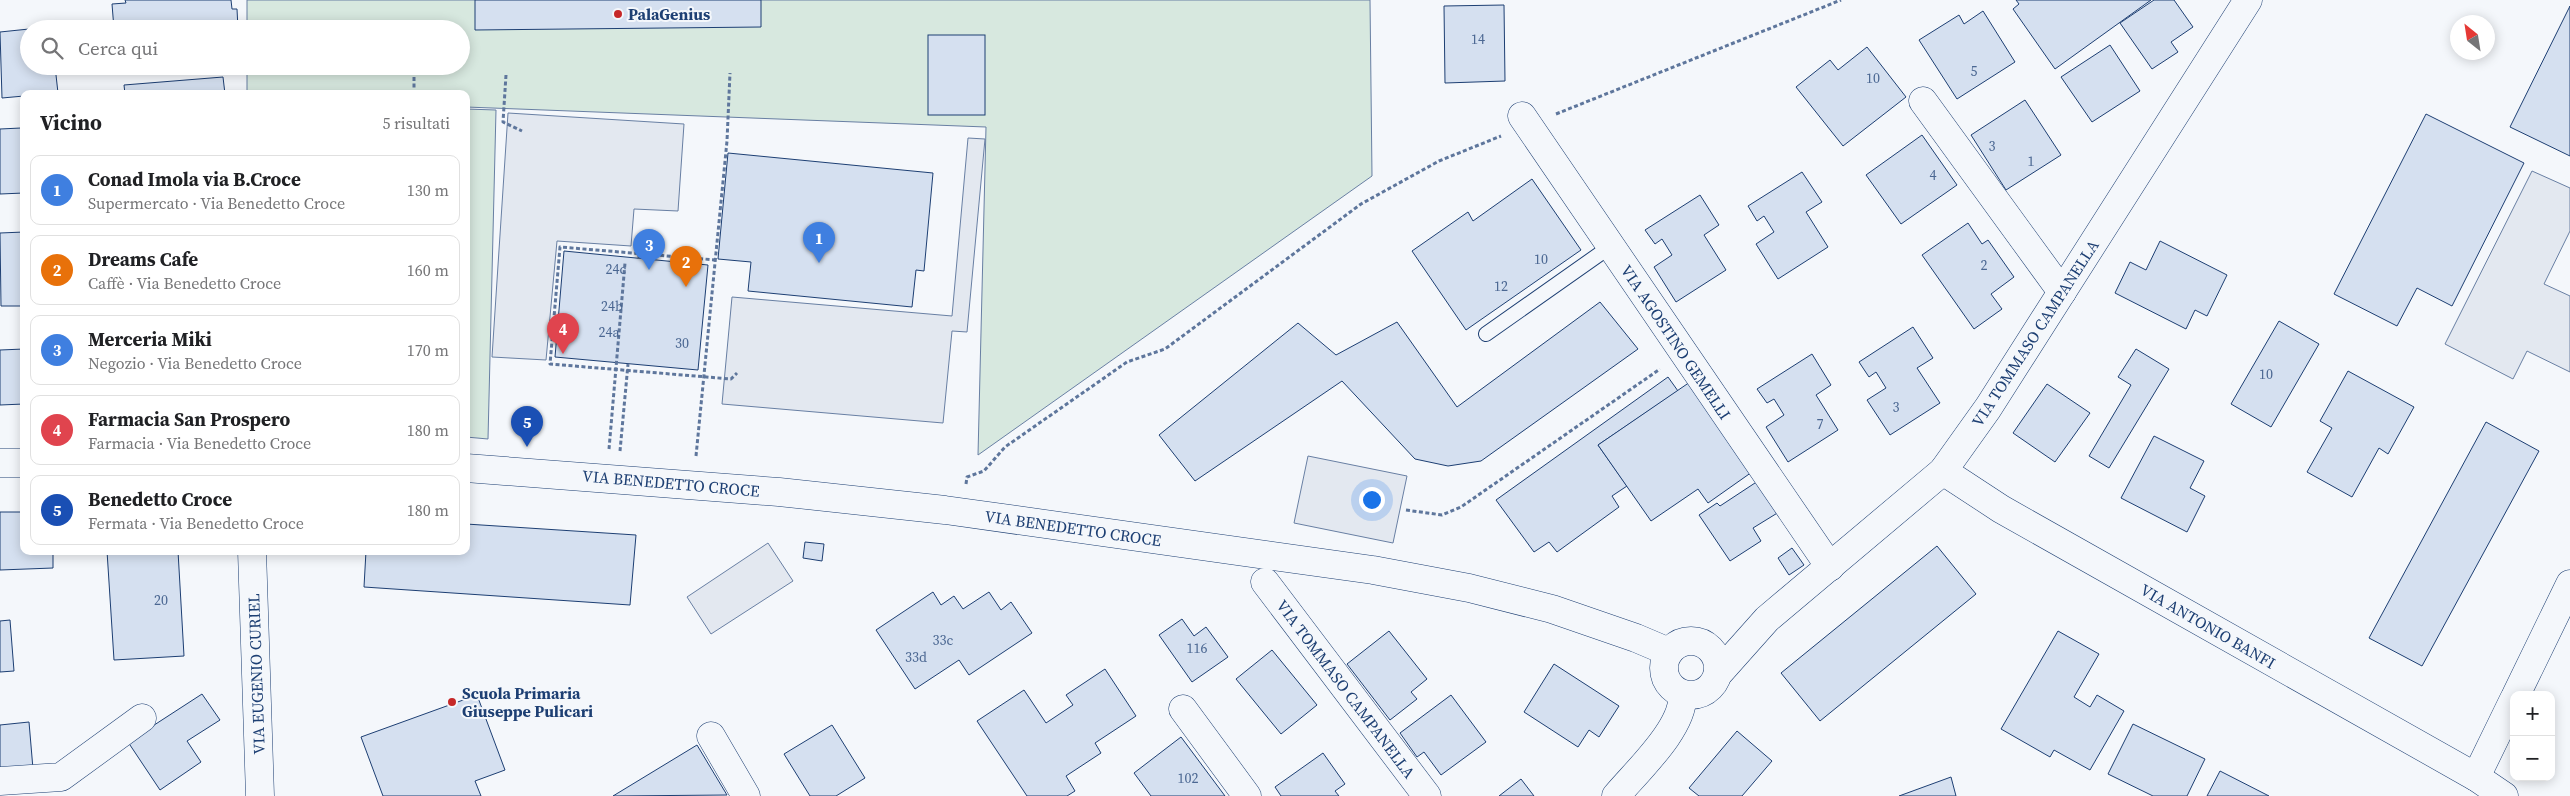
<!DOCTYPE html>
<html lang="it">
<meta charset="utf-8">
<style>
body{margin:0;font-family:"Source Serif 4",serif;background:#f6f6f6;color:#202124}
.controls{position:absolute;right:15px;bottom:15px;display:grid;overflow:hidden;border-radius:10px;box-shadow:0 2px 12px #0003}
.controls button{width:45px;height:45px;display:grid;place-items:center;padding:0;border:0;border-bottom:1px solid #e0e0e0;background:#fff;color:#202124;font:25px sans-serif}
.compass{position:absolute;left:2450px;top:15px;width:45px;height:45px;border-radius:50%;background:#fff;box-shadow:0 2px 12px #0003;rotate:330deg}
.you{position:absolute;left:1371px;top:499px;width:18px;height:18px;margin:-12px;border:4px solid #fff;border-radius:50%;background:#1a73e8;box-shadow:0 0 0 8px #1a73e833}
.badge{display:grid;place-items:center;width:32px;height:32px;border-radius:50%;background:#c62828;color:#fff;font-size:16px;font-weight:700}
.pin{position:absolute;translate:-50% -41px;filter:drop-shadow(0 1px 2px #0008)}
.pin::after{content:'';position:absolute;top:26px;width:18px;height:15px;background:inherit;clip-path:polygon(0 0,100% 0,50% 100%)}
.list{margin:0;padding:0;list-style:none}
h2{display:flex;justify-content:space-between;align-items:center;height:65px;margin:0;padding:0 20px;font-size:21px}
h2 small{font-size:16px;font-weight:400;color:#757577}
.list li{display:grid;grid-template-columns:32px 1fr auto;gap:15px;align-items:center;box-sizing:border-box;height:70px;margin:0 10px 10px;padding:0 10px;border:1px solid #e0e0e0;border-radius:10px}
.list b{display:block;font-size:19px;white-space:nowrap}
.list p{margin:0;font-size:16px;white-space:nowrap;color:#757577}
.list em{font-size:16px;font-style:normal;color:#757577}
.icon{flex:none;width:28px;height:28px;fill:none;stroke:currentColor;stroke-width:2;stroke-linecap:round;stroke-linejoin:round}
.map{position:relative;flex:none;width:2570px;height:796px;overflow:hidden}
.search{position:absolute;background:#fff;box-shadow:0 2px 12px #0003;left:20px;top:20px;width:450px;height:55px;display:flex;align-items:center;gap:12px;box-sizing:border-box;padding:0 18px;border-radius:28px;color:#757577;font-size:19px}
.panel{position:absolute;background:#fff;box-shadow:0 2px 12px #0003;left:20px;top:90px;width:450px;height:465px;border-radius:10px}
.map>svg:first-child{display:block}
</style>
<div class="map">
<svg width="2570" height="796" viewBox="0 0 2570 796">
<rect width="100%" height="100%" fill="#f4f7fb"/>
<!-- green -->
<g fill="#d7e8df" stroke="#687fa3">
<path d="M247,0H1370L1372,176L978,455L986,127L466,107V94H247V66H461V29H247Z"/>
<path d="M466,109L496,110L488,439L466,437Z"/>
</g>
<!-- parking -->
<g fill="#e3e8f0" stroke="#687fa3">
<path d="M508,113L684,124L678,211L634,209L631,246L557,241L546,360L492,357Z"/>
<path d="M968,138L985,139L967,332L952,331L943,423L722,404L732,297L952,316Z"/>
<path d="M2532,171L2570,188V231L2544,284L2570,296V372L2527,351L2513,379L2445,344Z"/>
<path d="M1308,456L1407,476L1393,543L1294,523Z"/>
<path d="M768,543L793,581L711,634L687,597Z"/>
</g>
<!-- building -->
<g fill="#d5e0f0" stroke="#1d3f73">
<path d="M125,0H231L232,9H237L238,29H114L112,4L126,3Z"/>
<path d="M475,0H761V27L475,30Z"/>
<path d="M2016,0H2151L2055,69L2013,9L2019,4Z"/>
<path d="M2154,0H2174L2193,27L2171,42L2178,52L2152,69L2120,23Z"/>
<path d="M1504,5L1505,81L1445,83L1444,6Z"/>
<path d="M2570,6V156L2510,127Z"/>
<path d="M1983,11L2015,62L1957,99L1919,40L1959,15L1964,24Z"/>
<path d="M29,29V66H55L58,93L24,94V96L2,98L0,32Z"/>
<rect x="928" y="35" width="57" height="80"/>
<path d="M2110,45L2140,91L2092,122L2061,77Z"/>
<path d="M1867,47L1906,97L1843,146L1796,87L1830,60L1838,70Z"/>
<path d="M223,77L225,94H125L124,85Z"/>
<path d="M2025,100L2061,155L2006,190L1971,135Z"/>
<path d="M2426,114L2524,163L2452,306L2417,288L2397,326L2334,294Z"/>
<path d="M21,128L22,142H24V193L0,194V129Z"/>
<path d="M1922,135L1957,185L1901,224L1866,175Z"/>
<path d="M728,153L933,173L924,271L916,270L912,307L748,291L751,262L718,259Z"/>
<path d="M1802,172L1822,202L1806,212L1828,247L1778,279L1756,244L1774,232L1764,216L1757,221L1748,206Z"/>
<path d="M1532,179L1581,250L1466,330L1412,251L1468,212L1473,221Z"/>
<path d="M1700,195L1719,225L1704,235L1726,270L1676,302L1654,267L1672,255L1662,239L1655,244L1645,230Z"/>
<path d="M1968,223L1982,244L1988,240L2014,277L1991,294L2002,309L1974,329L1922,255Z"/>
<path d="M24,232V306H1L0,233Z"/>
<path d="M2160,241L2227,275L2207,316L2195,310L2186,329L2115,293L2130,262L2146,270Z"/>
<path d="M564,251L708,265L698,370L555,357Z"/>
<path d="M1600,302L1638,349L1481,461L1448,466L1415,459L1342,381L1195,481L1159,435L1298,323L1336,355L1397,322L1457,407Z"/>
<path d="M2279,321L2319,344L2271,427L2231,404Z"/>
<path d="M1913,327L1933,358L1917,368L1940,403L1890,435L1867,400L1886,388L1876,372L1869,377L1859,362Z"/>
<path d="M24,349V404L0,405V350Z"/>
<path d="M2136,349L2169,369L2109,468L2089,456L2131,385L2118,377Z"/>
<path d="M1812,354L1831,385L1816,395L1838,430L1788,462L1766,427L1784,415L1774,399L1767,403L1757,389Z"/>
<path d="M2348,371L2414,407L2388,454L2379,448L2352,497L2307,472L2332,428L2320,421Z"/>
<path d="M1668,377L1678,391L1598,445L1627,486L1612,496L1619,507L1557,552L1549,542L1534,552L1496,500Z"/>
<path d="M1690,382L1752,472L1708,503L1698,489L1651,521L1598,445Z"/>
<path d="M2047,384L2090,413L2055,462L2013,433Z"/>
<path d="M2486,422L2539,451L2422,666L2369,638Z"/>
<path d="M2154,436L2204,461L2190,488L2205,496L2187,532L2121,498Z"/>
<path d="M1758,481L1779,512L1753,528L1761,541L1730,561L1699,515L1717,503L1720,506Z"/>
<path d="M0,512H24V551H53V568L0,570Z"/>
<path d="M466,524L636,535L630,605L364,587L366,551H466Z"/>
<path d="M805,542L824,544L822,561L803,558Z"/>
<path d="M1937,546L1976,594L1820,721L1781,673Z"/>
<path d="M1792,548L1804,565L1789,575L1778,558Z"/>
<path d="M107,551H178L184,656L114,660Z"/>
<path d="M933,592L941,605L954,596L963,609L989,592L1001,610L1011,602L1032,633L969,675L959,660L915,689L876,630Z"/>
<path d="M1182,619L1194,636L1206,627L1228,657L1192,682L1159,635Z"/>
<path d="M10,620L14,671L0,672V621Z"/>
<path d="M1389,631L1427,679L1411,692L1417,699L1390,720L1347,664Z"/>
<path d="M2058,631L2099,654L2074,697L2090,707L2097,695L2124,711L2090,770L2054,750L2050,757L2001,729Z"/>
<path d="M1272,650L1317,705L1281,734L1236,679Z"/>
<path d="M1554,664L1619,706L1599,737L1589,730L1578,747L1524,712Z"/>
<path d="M1105,669L1136,716L1095,743L1101,753L1066,776L1075,791L1067,796H1027L977,721L1024,690L1046,723L1073,705L1066,695Z"/>
<path d="M202,694L220,720L187,741L201,762L160,790L128,742Z"/>
<path d="M477,695L505,770L475,781L481,796H383L361,737Z"/>
<path d="M1451,695L1486,742L1441,775L1424,752L1417,757L1400,733Z"/>
<path d="M29,722L33,769L0,772V725Z"/>
<path d="M2133,724L2205,759L2187,796H2153L2108,774Z"/>
<path d="M832,725L865,778L836,796H810L784,754Z"/>
<path d="M1737,731L1772,761L1742,796H1699L1689,788Z"/>
<path d="M1181,737L1225,796H1151L1134,773Z"/>
<path d="M697,745L727,795L613,796Z"/>
<path d="M1323,753L1345,784L1335,791L1339,796H1281L1275,787Z"/>
<path d="M2220,771L2269,796H2207Z"/>
<path d="M1951,777L1956,796H1899Z"/>
<path d="M1521,779L1534,796H1499Z"/>
</g>
<g fill="none" stroke-linecap="round" stroke-linejoin="round">
<!-- service casing -->
<g stroke="#1d3f73" stroke-width="16">
<path id="service" d="M1486,334L1611,246"/>
</g>
<!-- minor casing -->
<g stroke="#1d3f73" stroke-width="29">
<g id="minor">
<path d="M1923,101L2062,292"/>
<path d="M1522,116L1830,567"/>
<path d="M0,463H24"/>
<path d="M466,468L779,492L945,510L1373,570L1469,588L1552,609L1636,638L1669,652"/>
<path d="M1943,471L2001,509L2476,777L2504,796"/>
<path d="M252,551L260,796"/>
<path d="M1265,582L1427,796"/>
<circle cx="1691" cy="668" r="27"/>
<path d="M1718,674L1767,619L1943,471L1988,408L2248,0"/>
<path d="M2516,695L2570,584"/>
<path d="M1183,709L1247,796"/>
<path d="M711,736L746,796"/>
<path d="M2476,777L2514,699"/>
<path d="M0,781L61,777L142,718"/>
<path d="M1616,796C1636,772 1686,726 1682,694"/>
</g>
</g>
<!-- path -->
<g stroke="#5e769c" stroke-width="3" stroke-dasharray="4 2.5" stroke-linecap="butt">
<path d="M506,75L503,122L522,131"/>
<path d="M414,94V76"/>
<path d="M1556,114L1841,0"/>
<path d="M639,259V253"/>
<path d="M716,260L560,247L550,364L731,379L737,373"/>
<path d="M609,449L625,263"/>
<path d="M620,451L628,364"/>
<path d="M696,456L727,141L730,73"/>
<path d="M966,484L967,477L984,471L1005,447L1127,362L1165,349L1361,204L1439,161L1501,136"/>
<path d="M1406,510L1442,515L1461,507L1660,369"/>
</g>
<!-- service -->
<use href="#service" stroke="#f4f7fb" stroke-width="14"/>
<!-- minor -->
<use href="#minor" stroke="#f4f7fb" stroke-width="28"/>
</g>
<!-- markers -->
<g fill="#c62828" stroke="#f4f7fb" stroke-width="2">
<circle cx="618" cy="14" r="5"/>
<circle cx="452" cy="702" r="5"/>
</g>
<g text-anchor="middle" stroke-width="4" stroke-linejoin="round" paint-order="stroke">
<!-- number labels -->
<g font-size="14" fill="#4b6792">
<text x="1478" y="44">14</text>
<text x="1974" y="76">5</text>
<text x="1873" y="83">10</text>
<text x="1992" y="151">3</text>
<text x="2031" y="166">1</text>
<text x="1933" y="180">4</text>
<text x="1541" y="264">10</text>
<text x="1984" y="270">2</text>
<text x="616" y="274">24c</text>
<text x="1501" y="291">12</text>
<text x="612" y="311">24b</text>
<text x="609" y="337">24a</text>
<text x="682" y="348">30</text>
<text x="2266" y="379">10</text>
<text x="1896" y="412">3</text>
<text x="1820" y="429">7</text>
<text x="161" y="605">20</text>
<text x="943" y="645">33c</text>
<text x="1197" y="653">116</text>
<text x="916" y="662">33d</text>
<text x="1188" y="783">102</text>
</g>
<!-- poi labels -->
<g font-size="16" font-weight="bold" fill="#1d3f73" stroke="#f4f7fb" text-anchor="start">
<text x="628" y="20">PalaGenius</text>
<text x="462" y="699">Scuola Primaria<tspan x="462" dy="18">Giuseppe Pulicari</tspan></text>
</g>
<!-- street labels -->
<g font-size="16" fill="#1d3f73" stroke="#f4f7fb">
<text transform="translate(2035 333) rotate(-57)" y="6">VIA TOMMASO CAMPANELLA</text>
<text transform="translate(1676 342) rotate(56)" y="6">VIA AGOSTINO GEMELLI</text>
<text transform="translate(671 483) rotate(5)" y="6">VIA BENEDETTO CROCE</text>
<text transform="translate(1073 528) rotate(8)" y="6">VIA BENEDETTO CROCE</text>
<text transform="translate(2208 626) rotate(30)" y="6">VIA ANTONIO BANFI</text>
<text transform="translate(256 674) rotate(-92)" y="6">VIA EUGENIO CURIEL</text>
<text transform="translate(1346 689) rotate(53)" y="6">VIA TOMMASO CAMPANELLA</text>
</g>
</g>
</svg>
<div class="controls">
<button>+</button>
<button>−</button>
</div>
<svg class="compass" viewBox="-18 -18 36 36"><path d="M0-13l5 13h-10z" fill="#e53935"/><path d="M0 13l5-13h-10z" fill="#757577"/></svg>
<div class="you"></div>
<div class="pin badge" style="left:819px;top:263px;background:#3f7fe0">1</div>
<div class="pin badge" style="left:686px;top:287px;background:#e8710a">2</div>
<div class="pin badge" style="left:649px;top:270px;background:#3f7fe0">3</div>
<div class="pin badge" style="left:563px;top:354px;background:#e0444e">4</div>
<div class="pin badge" style="left:527px;top:447px;background:#1a4fb4">5</div>
<div class="search"><svg class="icon" aria-label="search" viewBox="0 0 24 24"><circle cx="10" cy="10" r="6"/><path d="M15 15l6 6"/></svg>Cerca qui</div>
<section class="panel">
<h2>Vicino<small>5 risultati</small></h2>
<ul class="list">
<li><span class="badge" style="background:#3f7fe0">1</span><div><b>Conad Imola via B.Croce</b><p>Supermercato · Via Benedetto Croce</p></div><em>130 m</em></li>
<li><span class="badge" style="background:#e8710a">2</span><div><b>Dreams Cafe</b><p>Caffè · Via Benedetto Croce</p></div><em>160 m</em></li>
<li><span class="badge" style="background:#3f7fe0">3</span><div><b>Merceria Miki</b><p>Negozio · Via Benedetto Croce</p></div><em>170 m</em></li>
<li><span class="badge" style="background:#e0444e">4</span><div><b>Farmacia San Prospero</b><p>Farmacia · Via Benedetto Croce</p></div><em>180 m</em></li>
<li><span class="badge" style="background:#1a4fb4">5</span><div><b>Benedetto Croce</b><p>Fermata · Via Benedetto Croce</p></div><em>180 m</em></li>
</ul>
</section>
</div>
